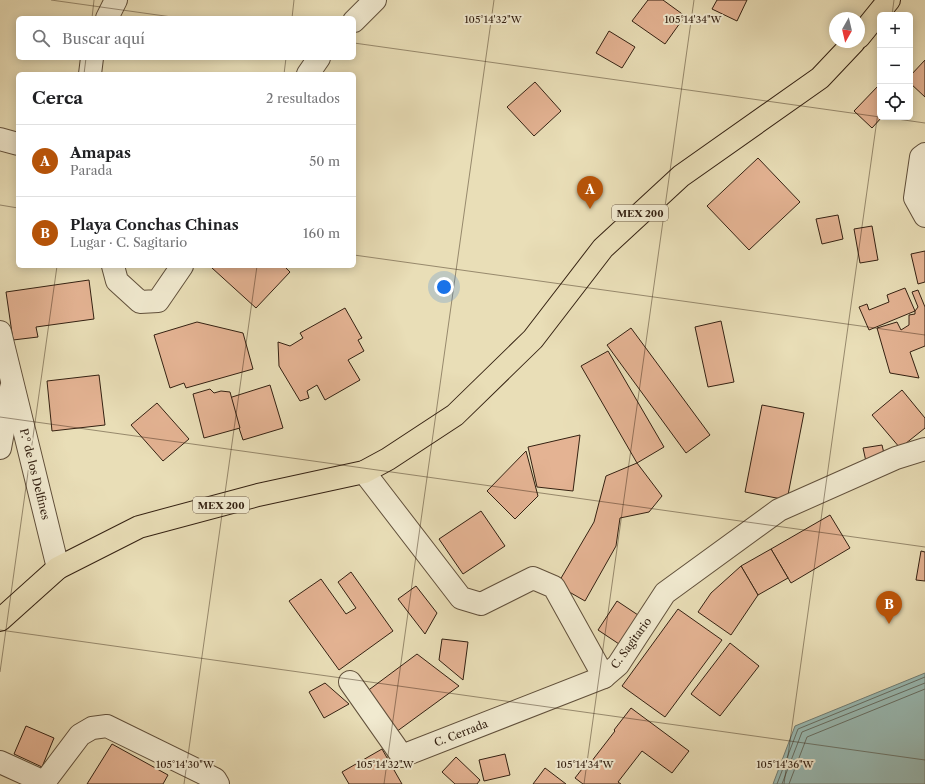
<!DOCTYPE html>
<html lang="es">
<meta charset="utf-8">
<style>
body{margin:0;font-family:"Libre Caslon Text",serif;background:#f6f6f6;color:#202124}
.controls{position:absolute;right:12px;top:12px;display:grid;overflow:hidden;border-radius:6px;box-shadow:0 2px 10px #0003}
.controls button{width:36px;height:36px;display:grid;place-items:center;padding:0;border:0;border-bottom:1px solid #e0e0e0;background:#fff;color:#202124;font:20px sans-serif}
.compass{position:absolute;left:829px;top:12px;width:36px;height:36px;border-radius:50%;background:#fff;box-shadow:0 2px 10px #0003;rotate:188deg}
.you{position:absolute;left:444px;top:287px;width:14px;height:14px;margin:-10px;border:3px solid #fff;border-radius:50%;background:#1a73e8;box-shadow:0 0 0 6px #1a73e833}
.badge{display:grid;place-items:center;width:26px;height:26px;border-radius:50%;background:#b45309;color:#fff;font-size:13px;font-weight:700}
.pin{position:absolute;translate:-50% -33px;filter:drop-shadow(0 1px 2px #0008)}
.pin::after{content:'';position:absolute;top:21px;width:14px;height:12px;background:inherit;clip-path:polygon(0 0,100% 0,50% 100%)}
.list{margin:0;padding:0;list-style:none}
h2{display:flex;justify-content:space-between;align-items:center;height:52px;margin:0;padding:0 16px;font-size:17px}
h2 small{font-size:13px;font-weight:400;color:#757577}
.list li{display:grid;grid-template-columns:26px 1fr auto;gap:12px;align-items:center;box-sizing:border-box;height:72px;padding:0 16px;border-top:1px solid #e0e0e0}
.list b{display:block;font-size:15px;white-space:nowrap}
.list p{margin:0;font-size:13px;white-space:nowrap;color:#757577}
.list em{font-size:13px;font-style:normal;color:#757577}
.icon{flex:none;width:22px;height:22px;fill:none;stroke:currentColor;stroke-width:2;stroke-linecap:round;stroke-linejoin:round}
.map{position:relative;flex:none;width:925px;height:784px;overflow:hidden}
.search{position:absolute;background:#fff;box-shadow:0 2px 10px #0003;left:16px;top:16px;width:340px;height:44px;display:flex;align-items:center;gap:10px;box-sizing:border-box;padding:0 14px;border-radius:6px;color:#757577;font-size:15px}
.panel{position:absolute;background:#fff;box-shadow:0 2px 10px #0003;left:16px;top:72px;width:340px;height:196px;border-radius:6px}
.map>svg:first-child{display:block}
</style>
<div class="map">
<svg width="925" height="784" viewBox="0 0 925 784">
<rect width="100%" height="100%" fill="#e9deb7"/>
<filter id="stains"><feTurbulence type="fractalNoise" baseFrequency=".005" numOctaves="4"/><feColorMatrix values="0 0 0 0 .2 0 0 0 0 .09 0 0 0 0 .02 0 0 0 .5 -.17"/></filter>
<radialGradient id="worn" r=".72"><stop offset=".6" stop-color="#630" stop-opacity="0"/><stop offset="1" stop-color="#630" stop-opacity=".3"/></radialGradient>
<!-- water -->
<path fill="#99bbb5" stroke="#717d74" d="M925,673V784H773L795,726Z"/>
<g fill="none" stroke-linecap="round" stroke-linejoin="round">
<!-- shore -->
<g stroke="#666e64" stroke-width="1">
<path d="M777,784L798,729L925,677"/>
<path d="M782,784L802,732L925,683"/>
<path d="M789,784L807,737L925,689"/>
</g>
</g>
<!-- building -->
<g fill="#e4b393" stroke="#342112">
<path d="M648,0H663L685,16L665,44L632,21Z"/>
<path d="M717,0H747L737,21L712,9Z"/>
<path d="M609,31L635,47L622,68L596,53Z"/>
<path d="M925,60V97L910,83V76Z"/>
<path d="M535,82L561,111L534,136L507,107Z"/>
<path d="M879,85L880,86V117H882L872,128L854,111Z"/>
<path d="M758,158L800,202L749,250L707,206Z"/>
<path d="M838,215L843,239L822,244L816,219Z"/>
<path d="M872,226L878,260L860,263L854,229Z"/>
<path d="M925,251V282L918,284L911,254Z"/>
<path d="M213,266H284L290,272L256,308L212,268Z"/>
<path d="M89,280L94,319L36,327L38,337L13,340L6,292Z"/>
<path d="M905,288L915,311L869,330L859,307L867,304L869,310L889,302L887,295Z"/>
<path d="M918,290L925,307V346L910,352L919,378L890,373L877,328L897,322L901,330L909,325V315L915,314V311L918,307L912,292Z"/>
<path d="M345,308L362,338L358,340L364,351L348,360L360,380L325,400L317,385L307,391L309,398L300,401L279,366L278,342L290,346L303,338L300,333Z"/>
<path d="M721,321L734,382L708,387L695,327Z"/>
<path d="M197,322L243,333L253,369L186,388L184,383L170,388L154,335Z"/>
<path d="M631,328L710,435L686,453L607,345Z"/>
<path d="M608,351L664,447L637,463L581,366Z"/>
<path d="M99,375L105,425L52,431L47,381Z"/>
<path d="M270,385L283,428L243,440L229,398Z"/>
<path d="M210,389L214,393L221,391L230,392L240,428L204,438L193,394Z"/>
<path d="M902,390L925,418V428L900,448L872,415Z"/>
<path d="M157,403L189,439L163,461L131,425Z"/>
<path d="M762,405L804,413L787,500L745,492Z"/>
<path d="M580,435L573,491L537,487L528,447Z"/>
<path d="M882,445L886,462L867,466L863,448Z"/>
<path d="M526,451L538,496L515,519L487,491Z"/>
<path d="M637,463L662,496L649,512L620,518L616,546L585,601L557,585L594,522L606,476Z"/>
<path d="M481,511L505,546L463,574L439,539Z"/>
<path d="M830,515L850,548L791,583L771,549Z"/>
<path d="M771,549L788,578L758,595L741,566Z"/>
<path d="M921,551L925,552V581L916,580Z"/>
<path d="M741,566L758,595L731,635L698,612L711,593Z"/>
<path d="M351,572L393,631L339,670L289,601L321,579L346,614L356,608L338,582Z"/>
<path d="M416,586L437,613L425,634L398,599Z"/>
<path d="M617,601L638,615L619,644L598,630Z"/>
<path d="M678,609L722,640L665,717L622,686Z"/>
<path d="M442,639L468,642L463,680L439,660Z"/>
<path d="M730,643L759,666L720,716L691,694Z"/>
<path d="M417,654L459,686L396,732L366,692Z"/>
<path d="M325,683L349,704L324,718L309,692Z"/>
<path d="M631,708L689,751L672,773L642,751L618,782L621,784H583L575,778L589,760L591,762L615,731L614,730Z"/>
<path d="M26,726L54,738L42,767L14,754Z"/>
<path d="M112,744L168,775L163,784H87Z"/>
<path d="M382,749L402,784H349L342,772Z"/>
<path d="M505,754L510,775L484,781L479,760Z"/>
<path d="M456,757L480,780L477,784H455L442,772Z"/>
<path d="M545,768L566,784H533Z"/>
</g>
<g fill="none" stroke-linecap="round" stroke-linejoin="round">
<!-- street casing -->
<g stroke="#61503b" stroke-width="24">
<g id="street">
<path d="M107,18L116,0"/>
<path d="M354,21L375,0"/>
<path d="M90,74L92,58"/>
<path d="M308,74L319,58"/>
<path d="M0,139L18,144"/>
<path d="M925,154L921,157L915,198L925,216"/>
<path d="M113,266L117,281L140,302L158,301L182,266"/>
<path d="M0,332L58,568"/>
<path d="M0,448L11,388"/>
<path d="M364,472L461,598L481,604L533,578L554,587L604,677L618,665L665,593L779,510L896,458L925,449"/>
<path d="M350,682L402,756L604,677"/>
<path d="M0,762L44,782"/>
<path d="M43,784L80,735L92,728L107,726L215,779L218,784"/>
</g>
</g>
<!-- highway casing -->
<g stroke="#342112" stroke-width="24">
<g id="highway">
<path d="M859,37L889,0"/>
<path d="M0,620L58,568L139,527L258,495L364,472L388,459L455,415L533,339L603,248L681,176L820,78L854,42"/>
</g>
</g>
<!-- street -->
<use href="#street" stroke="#f1ead0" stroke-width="22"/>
<!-- highway -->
<use href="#highway" stroke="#e9deb7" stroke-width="22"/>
</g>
<!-- ticks -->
<path fill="none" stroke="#342112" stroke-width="1" stroke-opacity="0.45" d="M51,0L179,18M892,15L894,0M92,18L94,0M292,18L294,0M354,43L880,117M84,74L86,58M284,74L286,58M883,117L925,123M0,205L18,208M354,255L925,335M0,417L925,547M0,630L925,760M0,672L57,266M184,784L257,266M384,784L494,0M584,784L694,0M784,784L880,98"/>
<g text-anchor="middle" stroke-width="4" stroke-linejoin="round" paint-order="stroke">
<!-- shield labels -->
<g fill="#f1ead0" stroke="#6d5d4b" stroke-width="1">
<rect x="612" y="205" width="56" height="16" rx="3"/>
<rect x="193" y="497" width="56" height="16" rx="3"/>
</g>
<g font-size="10" font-weight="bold" fill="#342112">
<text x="640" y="217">MEX 200</text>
<text x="221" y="509">MEX 200</text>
</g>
<!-- street labels -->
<g font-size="11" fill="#342112" stroke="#f1ead0">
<text transform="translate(35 474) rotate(76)" y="4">P.º de los Delfines</text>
<text transform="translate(631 643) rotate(-54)" y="4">C. Sagitario</text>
<text transform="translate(461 733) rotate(-21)" y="4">C. Cerrada</text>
</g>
</g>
<g font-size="10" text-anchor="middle" fill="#342112" stroke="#f1ead0" stroke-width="4" stroke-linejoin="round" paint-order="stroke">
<text x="493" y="23">105°14'32"W</text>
<text x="693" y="23">105°14'34"W</text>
<text x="185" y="768">105°14'30"W</text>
<text x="385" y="768">105°14'32"W</text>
<text x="585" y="768">105°14'34"W</text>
<text x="785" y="768">105°14'36"W</text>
</g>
<rect width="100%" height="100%" filter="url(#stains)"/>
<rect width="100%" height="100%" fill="url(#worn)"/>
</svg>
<div class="controls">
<button>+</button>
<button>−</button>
<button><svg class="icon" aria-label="locate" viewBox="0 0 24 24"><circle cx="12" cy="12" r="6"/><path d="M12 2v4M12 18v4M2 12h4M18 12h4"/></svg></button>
</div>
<svg class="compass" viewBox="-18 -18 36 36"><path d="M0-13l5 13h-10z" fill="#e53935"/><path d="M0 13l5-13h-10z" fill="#757577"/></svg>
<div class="you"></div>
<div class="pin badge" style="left:590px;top:209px">A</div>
<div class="pin badge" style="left:889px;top:624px">B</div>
<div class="search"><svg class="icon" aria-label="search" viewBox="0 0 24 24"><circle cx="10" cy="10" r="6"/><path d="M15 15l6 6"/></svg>Buscar aquí</div>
<section class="panel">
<h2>Cerca<small>2 resultados</small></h2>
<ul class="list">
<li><span class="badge">A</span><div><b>Amapas</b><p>Parada</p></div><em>50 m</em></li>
<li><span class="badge">B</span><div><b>Playa Conchas Chinas</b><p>Lugar · C. Sagitario</p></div><em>160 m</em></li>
</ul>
</section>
</div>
